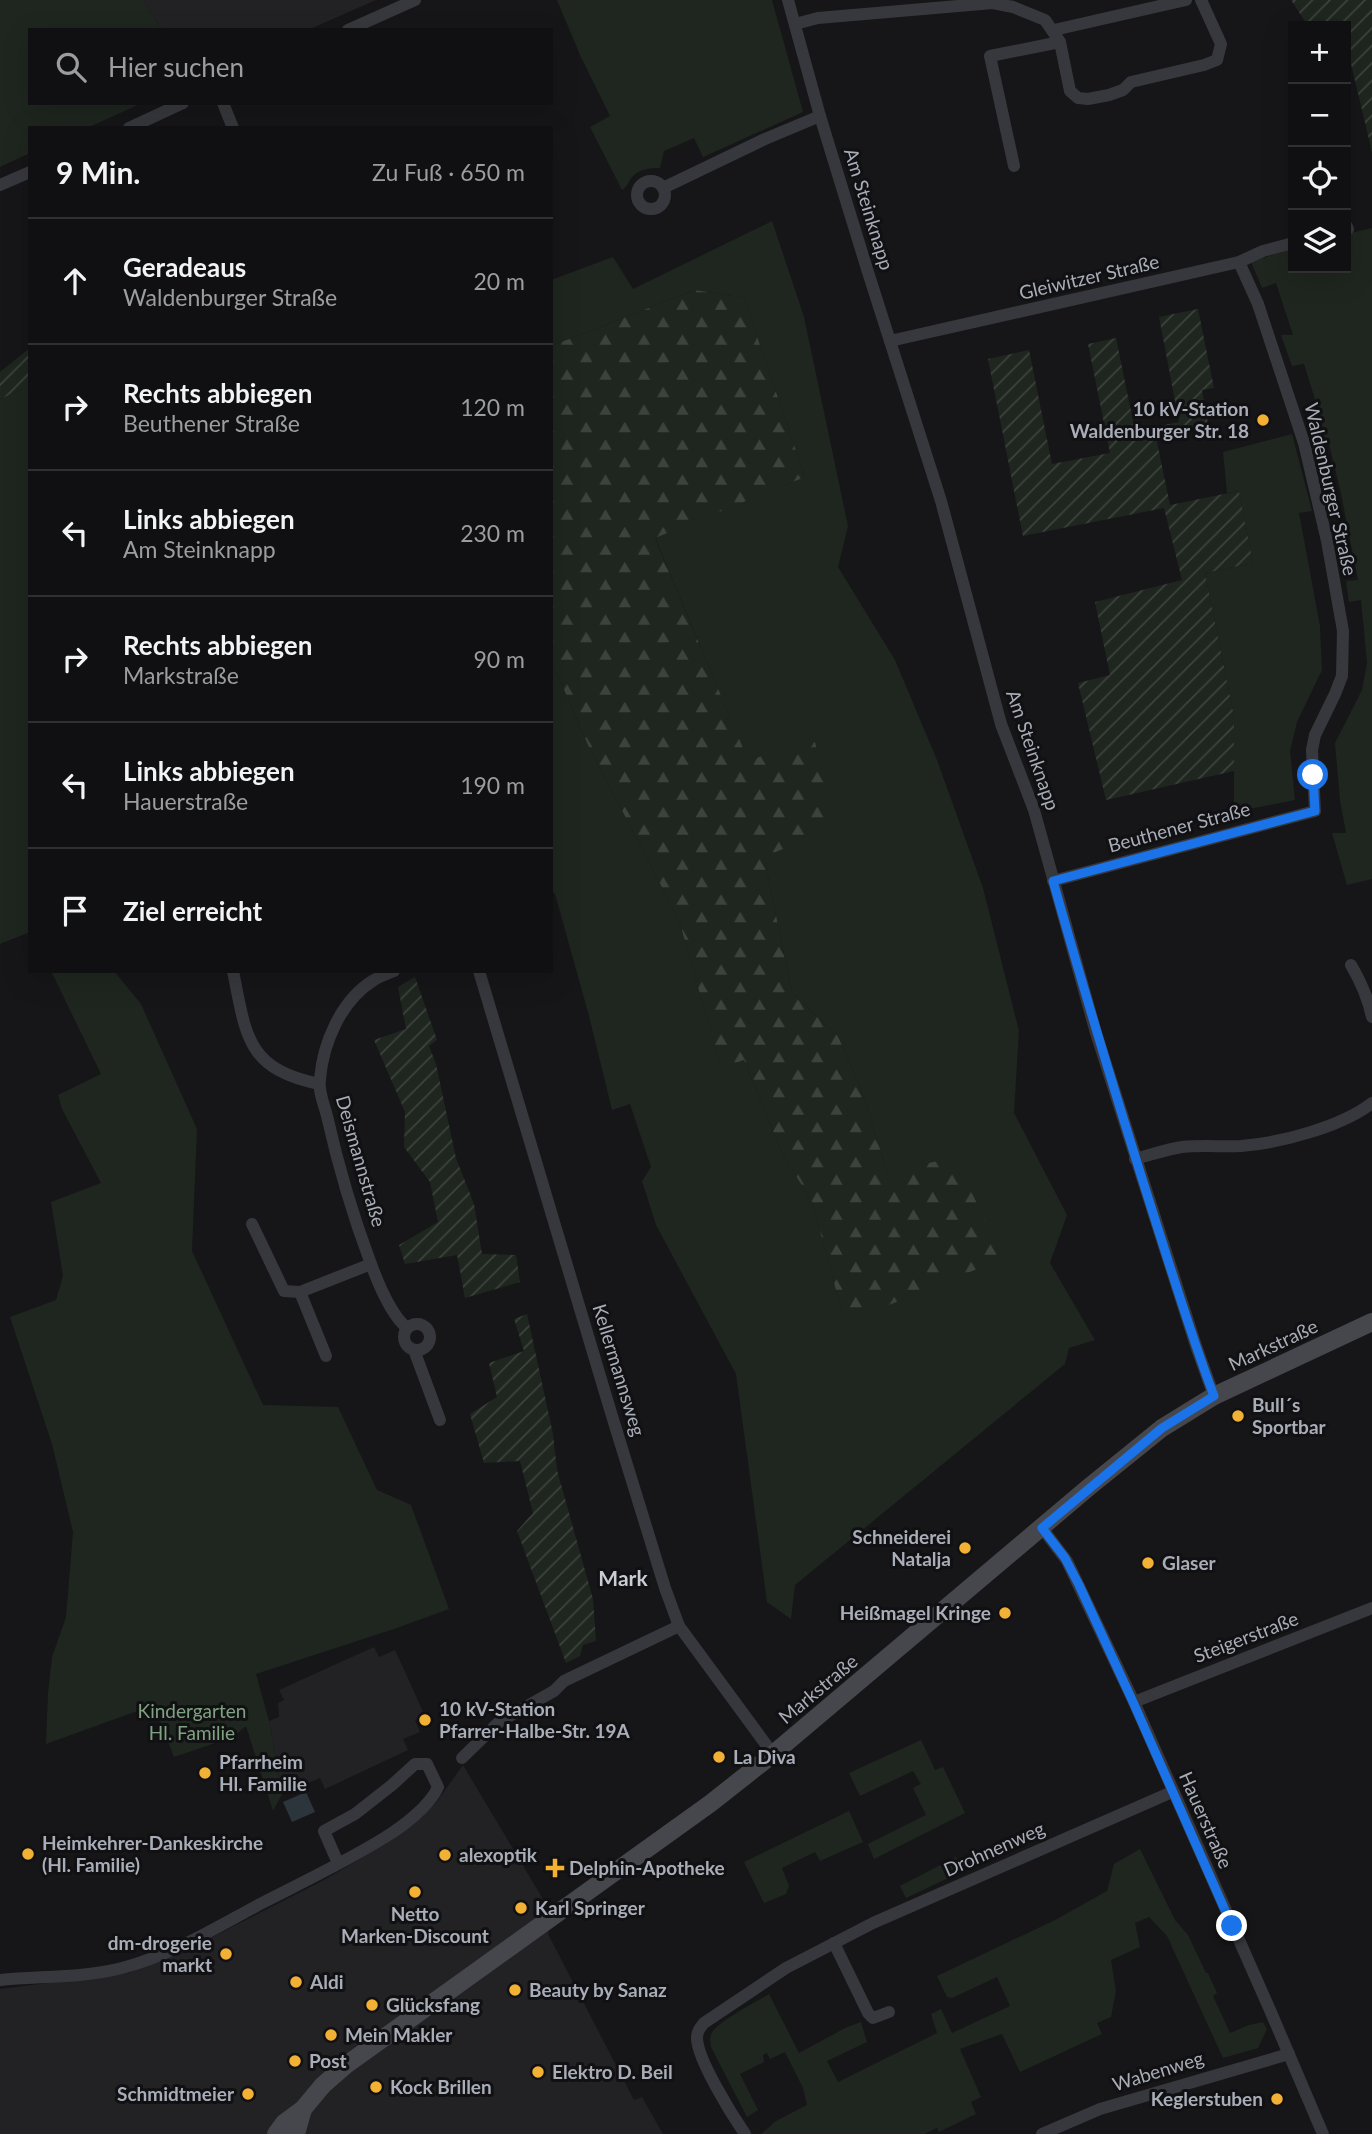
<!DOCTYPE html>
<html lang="de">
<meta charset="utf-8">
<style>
body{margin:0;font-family:Lato,sans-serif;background:#19191b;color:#f1f3f6}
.controls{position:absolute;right:21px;top:21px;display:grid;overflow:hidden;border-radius:0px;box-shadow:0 7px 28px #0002}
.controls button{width:63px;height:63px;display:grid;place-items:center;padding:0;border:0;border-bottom:2px solid #303032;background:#101012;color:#f1f3f6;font:35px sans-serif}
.stop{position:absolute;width:21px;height:21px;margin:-16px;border:5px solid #1a73e8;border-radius:50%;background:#fff}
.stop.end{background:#1a73e8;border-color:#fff;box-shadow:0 2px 7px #0008}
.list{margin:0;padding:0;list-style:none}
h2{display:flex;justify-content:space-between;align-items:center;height:91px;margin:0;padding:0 28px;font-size:30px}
h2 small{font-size:23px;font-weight:400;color:#9c9d9f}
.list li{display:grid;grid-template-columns:46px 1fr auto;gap:21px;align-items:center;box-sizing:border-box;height:126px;padding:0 28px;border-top:2px solid #303032}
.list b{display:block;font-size:26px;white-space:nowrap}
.list p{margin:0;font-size:23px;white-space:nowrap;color:#9c9d9f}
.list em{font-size:23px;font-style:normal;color:#9c9d9f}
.icon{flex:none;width:38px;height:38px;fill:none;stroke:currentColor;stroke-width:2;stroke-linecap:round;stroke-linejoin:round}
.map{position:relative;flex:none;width:1372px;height:2134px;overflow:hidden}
.search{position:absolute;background:#101012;box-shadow:0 7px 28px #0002;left:28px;top:28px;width:525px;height:77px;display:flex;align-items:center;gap:18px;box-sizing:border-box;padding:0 24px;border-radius:0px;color:#9c9d9f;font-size:26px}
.panel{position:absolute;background:#101012;box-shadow:0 7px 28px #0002;left:28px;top:126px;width:525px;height:847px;border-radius:0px}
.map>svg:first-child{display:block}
</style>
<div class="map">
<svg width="1372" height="2134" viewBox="0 0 1372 2134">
<defs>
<pattern id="forest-firs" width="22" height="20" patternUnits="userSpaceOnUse" patternTransform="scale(1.75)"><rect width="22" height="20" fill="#1e261f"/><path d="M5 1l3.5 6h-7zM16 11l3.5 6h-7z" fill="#3c433d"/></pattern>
<pattern id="garden-furrows" width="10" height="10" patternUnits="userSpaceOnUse" patternTransform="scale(1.75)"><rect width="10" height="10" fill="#1e261f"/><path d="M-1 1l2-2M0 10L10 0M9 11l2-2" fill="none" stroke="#3c433d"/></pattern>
</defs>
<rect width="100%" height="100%" fill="#161618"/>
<!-- built -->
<g fill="#222225">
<path d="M143,0H376L308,30H162Z"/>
<path d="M374,1647L379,1657L395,1650L425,1716L415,1720L420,1732L403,1739L408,1750L325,1789L320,1778L282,1794L269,1721L279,1717L278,1703L284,1700L279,1690Z"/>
<path d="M463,1765L553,1916L548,1934L634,2100L642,2097L663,2134H0V1989L128,1973L191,1948L324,1880L394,1839L435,1804Z"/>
</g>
<!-- green -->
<g fill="#1e261f">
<path d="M0,0H143L162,30H30V103H142L87,128H30V153L0,167Z"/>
<path d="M557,0H772L803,112L703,157L694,138L664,151L660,168C650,168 639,169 632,177C628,182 628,186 622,190L590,127L610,116L580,55Z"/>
<path d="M772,221L804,317L848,526L838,567L895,660L937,760L983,888L1019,1031L1014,1113L1067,1215L1050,1263L1095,1340L1069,1348L1065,1364L795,1585L791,1619L767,1602L736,1374L656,1225L642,1181L651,1167L630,1104L612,1110L589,1016L555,894L551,889V660L588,745L679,920L721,1067L744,1060L782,1153L812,1202L845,1322L888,1173L858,1082L838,1036L792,993L764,857L815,743L748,761L655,537L805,477L744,298L695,290L551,346V280L613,257L633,289Z"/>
<path d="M1372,228V879L1347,885L1332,833H1346L1340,800L1335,743L1362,690L1367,663L1361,600L1349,602L1346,581L1358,580L1340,489L1329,444L1316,447L1307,416L1320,415L1304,364L1292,366L1281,335H1293L1276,283L1262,288L1251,262L1293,248V268H1346V234Z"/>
<path d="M30,386V932L0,944V399Z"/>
<path d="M1292,434L1312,511L1299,513L1320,626L1322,670L1297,722L1290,751L1295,800L1234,812V716L1205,573L1253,563L1239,491L1227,493L1223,452Z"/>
<path d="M51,971H114L141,1004L197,1129L192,1251L263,1405L338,1407L377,1490L411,1505L449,1609L394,1629L256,1674L269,1721L282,1794L273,1811L246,1726L233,1737L174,1757L154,1705L46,1744L48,1693L52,1657L66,1617L73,1532L52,1444L10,1317L56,1300L63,1276L51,1202L101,1183L62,1109L58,1095L101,1074Z"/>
<path d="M921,1740L935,1770L943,1767L965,1813L874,1859L868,1844L926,1815L913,1788L921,1784L913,1771L860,1796L849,1773Z"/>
<path d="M849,1811L863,1842L820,1861L815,1852L782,1868L789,1886L786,1894L764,1903L744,1862Z"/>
<path d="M1140,1849L1175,1920L1188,1935L1206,1973H1208L1217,1993L1213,1996L1230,2033L1249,2025L1263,2022L1267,2029L1258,2048L1223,2058L1167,1936L1149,1917L1135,1923L1140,1947L1111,1960L1116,1991L1111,2017L1097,2023L1102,2034L1020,2072L1002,2034L960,2049L981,2097L971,2102L976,2114L939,2132L937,2128L924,2134H761L776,2121L807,2105L803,2088L785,2052L770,2059L767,2053L763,2055L764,2062L740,2074L758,2110L747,2117L711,2047C710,2041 709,2037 713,2031C721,2020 756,2002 769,1994L799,2053L847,2027L861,2022L867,2042L827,2061L838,2082L937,2033L931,2014L941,2009L952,2033L1010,2006L997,1977L952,1998L947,1997L937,1976L1055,1920L1107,1891L1114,1864Z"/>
<path d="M956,1857L963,1871L906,1898L900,1886Z"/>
</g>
<!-- forest -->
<path fill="url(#forest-firs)" d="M695,290L744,298L805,477L655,538L748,760L815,742L834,827L764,857L792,993L838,1036L858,1082L888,1173L954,1157L1004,1258L845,1323L812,1202L782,1153L744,1060L721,1068L679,920L588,745L551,660V346Z"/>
<!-- garden -->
<g fill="url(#garden-furrows)">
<path d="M1291,0H1372V152L1346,43V26H1308Z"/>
<path d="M1198,309L1214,388L1202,390L1208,424L1156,437L1170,505L1239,491L1253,563L1205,573L1234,716V771L1106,800L1078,683L1110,675L1095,602L1182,580L1164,508L1023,536L988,359L1029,350L1052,464L1110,453L1088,344L1116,338L1135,431L1179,422L1159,317Z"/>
<path d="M30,348V386L0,399V372Z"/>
<path d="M415,977L437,1040L429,1046L436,1064L456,1158L474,1204L482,1254L516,1255L520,1282L465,1298L457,1255L405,1264L399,1245L438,1222L430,1182L404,1147L405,1112L374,1040L406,1029L398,987Z"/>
<path d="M527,1314L553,1434L557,1470L593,1599L596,1641L583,1645L580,1656L566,1663L517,1531L533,1513L520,1461L484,1463L470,1414L497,1397L489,1363L524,1351L514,1319Z"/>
</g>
<!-- water -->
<path fill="#2c353c" d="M306,1792L315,1812L292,1822L283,1802Z"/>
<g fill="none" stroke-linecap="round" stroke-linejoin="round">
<!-- minor -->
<g stroke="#37383d" stroke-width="12">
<path d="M788,0L820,116L867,269L941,501L1001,724L1034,810L1096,1033L1196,1346L1214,1396"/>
<path d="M795,24L818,18L993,3L1013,7L1045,20L1060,42L1070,91L1078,98L1088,99L1109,95L1123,90L1131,82L1204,65L1217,60L1221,44L1201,0"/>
<path d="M348,30L415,0"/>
<path d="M1054,30L1186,0"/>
<path d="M223,103L233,128"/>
<path d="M129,128L183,103"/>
<path d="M1014,166L990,56L1060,42"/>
<circle cx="651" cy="195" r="14"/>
<path d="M0,185L30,172"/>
<path d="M663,188L765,139L820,116"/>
<path d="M1346,225L1348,229L1346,230"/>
<path d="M890,341L1239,262L1263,251L1293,243"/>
<path d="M1053,881L1315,811L1312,750L1315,735L1335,694L1342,676L1343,631L1327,541L1304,443L1258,304L1239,262"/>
<path d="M1351,965C1361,982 1368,998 1372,1017"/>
<path d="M233,971C246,1035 246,1069 319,1084"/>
<path d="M394,971C387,974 380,976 374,980C341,1000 323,1043 320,1079C318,1091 324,1104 327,1116C338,1165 353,1216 371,1264C378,1283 391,1315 407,1328"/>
<path d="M479,971L612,1416L665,1588L679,1626L773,1754"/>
<path d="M1135,1159C1151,1155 1167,1149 1182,1147C1202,1145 1222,1147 1241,1146C1280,1143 1341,1127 1372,1103"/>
<path d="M252,1224L284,1291L300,1292L371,1264"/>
<path d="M300,1292L326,1356"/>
<circle cx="417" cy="1337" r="13"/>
<path d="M414,1350L440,1420"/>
<path d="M1042,1528L1067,1561L1134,1702L1270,2010L1323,2134"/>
<path d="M1134,1702L1372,1608"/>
<path d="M462,1758L499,1722L554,1691L564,1681L679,1626"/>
<path d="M834,1943L868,2013L873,2018L889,2012"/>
<path d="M0,1980C40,1976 83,1978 122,1968C172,1955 217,1927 262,1903C303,1882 345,1862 384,1838C402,1827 430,1806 438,1787L427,1764H415L392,1785L355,1814L324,1831L338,1863"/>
<path d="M745,2134C732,2115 697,2059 697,2038C697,2031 700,2028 704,2023L786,1968L873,1923L1172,1792"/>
<path d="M1042,2134L1100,2109L1289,2054"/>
</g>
<!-- secondary -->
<g stroke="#45474d" stroke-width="18">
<path d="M276,2134L284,2123L303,2109L323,2085L346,2065L711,1803L773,1754L1089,1487L1162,1428L1214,1396L1372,1322"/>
<path d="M296,2134L303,2109"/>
</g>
</g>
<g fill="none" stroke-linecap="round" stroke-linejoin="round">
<!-- route -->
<path stroke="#1a73e8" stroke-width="9" d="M1232,1926L1133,1702L1079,1585L1065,1558L1042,1528L1162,1428L1214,1396C1193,1341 1176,1285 1158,1229C1121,1113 1086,998 1053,881L1315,811L1313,775"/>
</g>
<!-- markers -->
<g fill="#f2b134" stroke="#111113" stroke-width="2.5">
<circle cx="1263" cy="420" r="7"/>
<circle cx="1238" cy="1416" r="7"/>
<circle cx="965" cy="1548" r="7"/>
<circle cx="1148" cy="1563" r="7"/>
<circle cx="1005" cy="1613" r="7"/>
<circle cx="425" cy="1720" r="7"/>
<circle cx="719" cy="1757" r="7"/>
<circle cx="205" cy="1773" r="7"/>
<circle cx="28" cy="1854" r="7"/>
<circle cx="445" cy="1855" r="7"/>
<path d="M551.5 1857.5h7v7h7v7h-7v7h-7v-7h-7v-7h7z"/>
<circle cx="415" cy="1892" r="7"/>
<circle cx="521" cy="1908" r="7"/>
<circle cx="226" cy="1954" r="7"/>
<circle cx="296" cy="1982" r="7"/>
<circle cx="515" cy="1990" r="7"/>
<circle cx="372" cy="2005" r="7"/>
<circle cx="331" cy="2035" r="7"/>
<circle cx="295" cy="2061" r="7"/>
<circle cx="538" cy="2072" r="7"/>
<circle cx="376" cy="2087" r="7"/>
<circle cx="248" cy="2094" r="7"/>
<circle cx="1277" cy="2099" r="7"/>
</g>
<g text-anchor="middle" stroke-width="6" stroke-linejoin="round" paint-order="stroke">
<!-- street labels -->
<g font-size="19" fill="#a8adb8" stroke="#111113">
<text transform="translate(869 209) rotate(73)" y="7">Am Steinknapp</text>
<text transform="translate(1089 277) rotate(-13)" y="7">Gleiwitzer Straße</text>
<text transform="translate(1331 489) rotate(77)" y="7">Waldenburger Straße</text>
<text transform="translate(1033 750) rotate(71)" y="7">Am Steinknapp</text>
<text transform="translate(1179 827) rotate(-15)" y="7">Beuthener Straße</text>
<text transform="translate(361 1161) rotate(74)" y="7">Deismannstraße</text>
<text transform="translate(1273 1345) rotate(-25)" y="7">Markstraße</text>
<text transform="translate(619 1370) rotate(73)" y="7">Kellermannsweg</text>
<text transform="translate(1246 1637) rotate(-21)" y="7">Steigerstraße</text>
<text transform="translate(818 1689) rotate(-40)" y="7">Markstraße</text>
<text transform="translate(1206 1820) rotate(66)" y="7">Hauerstraße</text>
<text transform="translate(994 1849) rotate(-24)" y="7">Drohnenweg</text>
<text transform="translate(1158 2071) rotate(-17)" y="7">Wabenweg</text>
</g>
<!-- poi labels -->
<g font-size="19" font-weight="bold" fill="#a8adb8" stroke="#111113" text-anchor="start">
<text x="1249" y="416" text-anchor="end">10 kV-Station<tspan x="1249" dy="22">Waldenburger Str. 18</tspan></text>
<text x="1252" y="1412">Bull´s<tspan x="1252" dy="22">Sportbar</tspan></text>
<text x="951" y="1544" text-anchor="end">Schneiderei<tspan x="951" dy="22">Natalja</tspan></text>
<text x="1162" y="1570">Glaser</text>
<text x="991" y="1620" text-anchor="end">Heißmagel Kringe</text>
<text x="439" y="1716">10 kV-Station<tspan x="439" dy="22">Pfarrer-Halbe-Str. 19A</tspan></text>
<text x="733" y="1764">La Diva</text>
<text x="219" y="1769">Pfarrheim<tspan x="219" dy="22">Hl. Familie</tspan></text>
<text x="42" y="1850">Heimkehrer-Dankeskirche<tspan x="42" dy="22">(Hl. Familie)</tspan></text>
<text x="459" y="1862">alexoptik</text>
<text x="569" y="1875">Delphin-Apotheke</text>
<text x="535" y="1915">Karl Springer</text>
<text x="415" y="1921" text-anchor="middle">Netto<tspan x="415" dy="22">Marken-Discount</tspan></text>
<text x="212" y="1950" text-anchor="end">dm-drogerie<tspan x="212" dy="22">markt</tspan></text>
<text x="310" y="1989">Aldi</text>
<text x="529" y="1997">Beauty by Sanaz</text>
<text x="386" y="2012">Glücksfang</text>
<text x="345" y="2042">Mein Makler</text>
<text x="309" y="2068">Post</text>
<text x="552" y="2079">Elektro D. Beil</text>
<text x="390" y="2094">Kock Brillen</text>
<text x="234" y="2101" text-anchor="end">Schmidtmeier</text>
<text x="1263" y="2106" text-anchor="end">Keglerstuben</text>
</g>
<!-- park labels -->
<g font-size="19" fill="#7fa381" stroke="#111113">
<text x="192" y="1718">Kindergarten<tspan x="192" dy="22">Hl. Familie</tspan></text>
</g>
<!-- neighbourhood labels -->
<g font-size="21" font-weight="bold" fill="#c9ccd4" stroke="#111113">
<text x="623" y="1586">Mark</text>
</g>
</g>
</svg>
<div class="controls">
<button>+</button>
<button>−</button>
<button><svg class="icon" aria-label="locate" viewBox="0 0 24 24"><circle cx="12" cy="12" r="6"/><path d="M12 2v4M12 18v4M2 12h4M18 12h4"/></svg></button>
<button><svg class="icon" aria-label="layers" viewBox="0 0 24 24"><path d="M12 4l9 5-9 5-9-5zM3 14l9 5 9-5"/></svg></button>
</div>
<div class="stop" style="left:1313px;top:775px"></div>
<div class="stop end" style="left:1232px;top:1926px"></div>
<div class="search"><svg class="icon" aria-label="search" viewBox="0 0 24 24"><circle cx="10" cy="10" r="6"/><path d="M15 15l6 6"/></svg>Hier suchen</div>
<section class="panel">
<h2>9 Min.<small>Zu Fuß · 650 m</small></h2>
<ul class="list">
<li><svg class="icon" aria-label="ahead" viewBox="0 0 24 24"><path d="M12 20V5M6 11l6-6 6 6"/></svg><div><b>Geradeaus</b><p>Waldenburger Straße</p></div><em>20 m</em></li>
<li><svg class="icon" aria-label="right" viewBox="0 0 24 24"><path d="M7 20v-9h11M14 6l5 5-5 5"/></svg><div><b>Rechts abbiegen</b><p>Beuthener Straße</p></div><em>120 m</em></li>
<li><svg class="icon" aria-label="left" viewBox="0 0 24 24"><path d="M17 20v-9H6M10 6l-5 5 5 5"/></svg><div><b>Links abbiegen</b><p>Am Steinknapp</p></div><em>230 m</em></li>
<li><svg class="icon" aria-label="right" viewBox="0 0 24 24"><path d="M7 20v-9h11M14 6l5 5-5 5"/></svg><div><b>Rechts abbiegen</b><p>Markstraße</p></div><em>90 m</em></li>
<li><svg class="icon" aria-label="left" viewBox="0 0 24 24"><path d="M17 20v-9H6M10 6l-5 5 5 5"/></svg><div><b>Links abbiegen</b><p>Hauerstraße</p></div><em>190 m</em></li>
<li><svg class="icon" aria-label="arrive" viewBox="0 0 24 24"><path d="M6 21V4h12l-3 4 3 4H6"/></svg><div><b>Ziel erreicht</b></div></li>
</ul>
</section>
</div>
